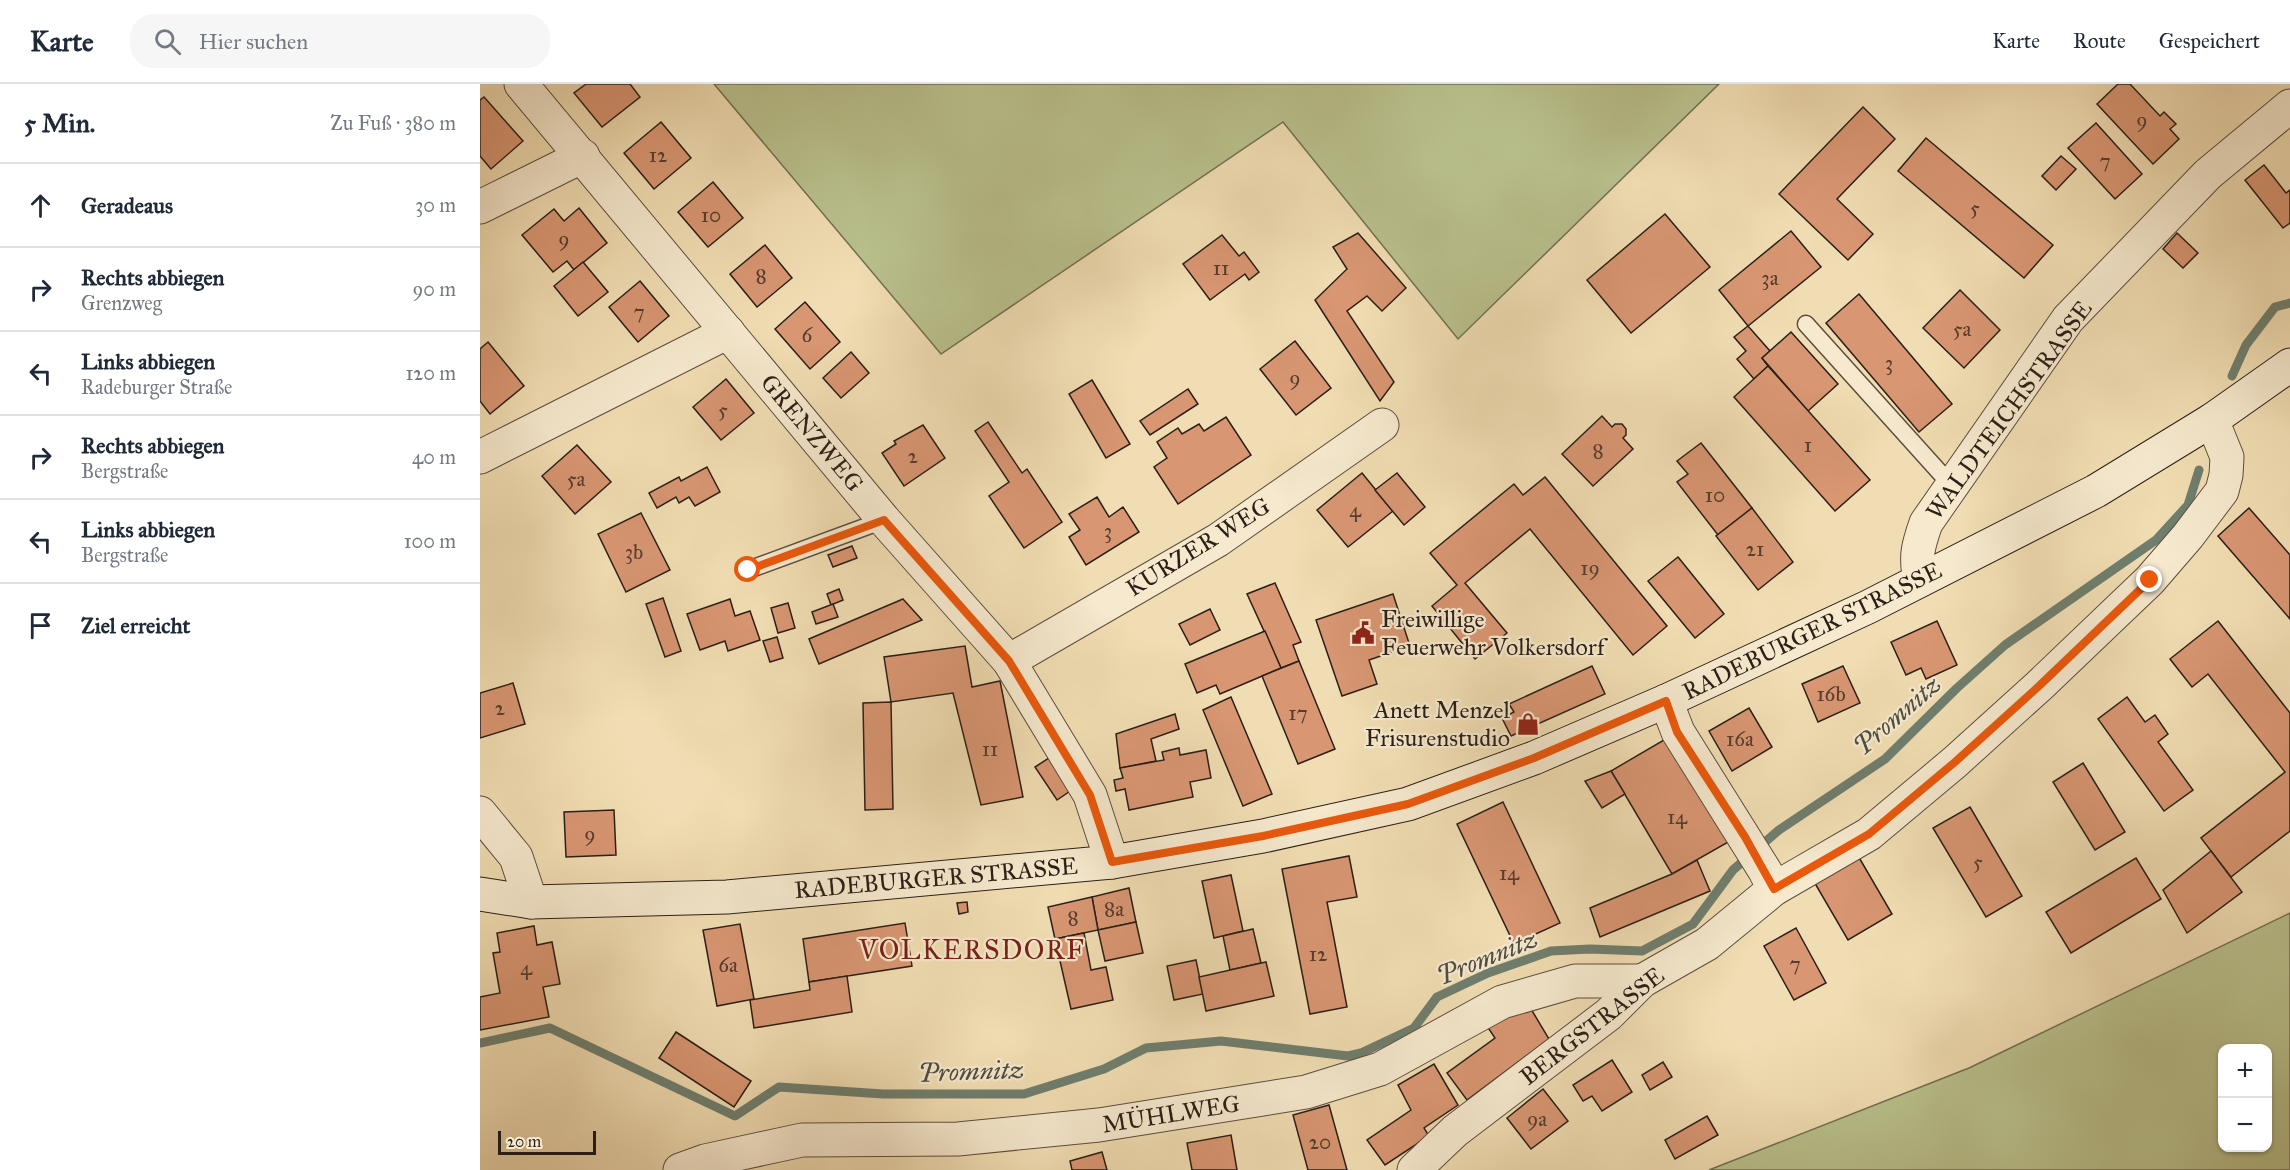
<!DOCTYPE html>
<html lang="de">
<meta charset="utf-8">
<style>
body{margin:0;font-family:"IM FELL Great Primer",serif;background:#f6f6f7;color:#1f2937}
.controls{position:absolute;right:18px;bottom:18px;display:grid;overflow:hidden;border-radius:12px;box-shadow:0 2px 4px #0004}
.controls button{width:54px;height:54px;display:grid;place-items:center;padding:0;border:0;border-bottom:2px solid #e0e1e3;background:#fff;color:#1f2937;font:30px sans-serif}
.scale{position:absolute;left:18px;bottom:15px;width:98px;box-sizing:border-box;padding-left:6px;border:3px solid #2b1f17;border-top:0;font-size:16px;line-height:21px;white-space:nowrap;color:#2b1f17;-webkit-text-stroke:4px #f6e9ce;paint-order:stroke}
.stop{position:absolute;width:18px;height:18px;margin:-14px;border:4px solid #ea580c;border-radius:50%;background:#fff}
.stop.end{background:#ea580c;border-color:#fff;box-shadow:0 2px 6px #0008}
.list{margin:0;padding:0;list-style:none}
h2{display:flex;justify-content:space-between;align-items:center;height:78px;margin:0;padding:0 24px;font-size:26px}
h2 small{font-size:20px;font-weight:400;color:#747a83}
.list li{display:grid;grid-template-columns:39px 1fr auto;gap:18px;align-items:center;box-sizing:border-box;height:84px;padding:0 24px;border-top:2px solid #e0e1e3}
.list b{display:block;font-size:22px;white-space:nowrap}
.list p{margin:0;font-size:20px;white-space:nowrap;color:#747a83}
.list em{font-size:20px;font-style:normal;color:#747a83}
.icon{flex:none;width:33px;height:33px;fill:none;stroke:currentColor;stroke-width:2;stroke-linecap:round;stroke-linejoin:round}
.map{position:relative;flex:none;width:1810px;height:1086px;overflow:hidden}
header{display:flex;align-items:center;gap:36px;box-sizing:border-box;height:84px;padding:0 30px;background:#fff;border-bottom:2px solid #e0e1e3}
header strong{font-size:28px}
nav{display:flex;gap:33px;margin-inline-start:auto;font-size:21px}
.search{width:420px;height:54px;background:#f6f6f7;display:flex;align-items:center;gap:15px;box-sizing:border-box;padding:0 21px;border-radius:24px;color:#747a83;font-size:22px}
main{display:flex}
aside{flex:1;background:#fff}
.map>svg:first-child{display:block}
</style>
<header>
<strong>Karte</strong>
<div class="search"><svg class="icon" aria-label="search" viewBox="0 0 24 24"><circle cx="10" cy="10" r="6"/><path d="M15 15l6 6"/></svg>Hier suchen</div>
<nav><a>Karte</a><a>Route</a><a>Gespeichert</a></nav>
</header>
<main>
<aside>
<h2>5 Min.<small>Zu Fuß · 380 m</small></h2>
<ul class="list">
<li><svg class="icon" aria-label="ahead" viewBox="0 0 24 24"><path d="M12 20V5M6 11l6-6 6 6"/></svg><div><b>Geradeaus</b></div><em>30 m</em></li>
<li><svg class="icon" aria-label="right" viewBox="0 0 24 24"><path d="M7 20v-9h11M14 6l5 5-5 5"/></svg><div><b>Rechts abbiegen</b><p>Grenzweg</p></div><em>90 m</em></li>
<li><svg class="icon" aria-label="left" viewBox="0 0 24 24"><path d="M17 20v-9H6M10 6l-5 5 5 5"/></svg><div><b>Links abbiegen</b><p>Radeburger Straße</p></div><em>120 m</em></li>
<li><svg class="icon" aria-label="right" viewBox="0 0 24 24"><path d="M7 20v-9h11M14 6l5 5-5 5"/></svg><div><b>Rechts abbiegen</b><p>Bergstraße</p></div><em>40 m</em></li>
<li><svg class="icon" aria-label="left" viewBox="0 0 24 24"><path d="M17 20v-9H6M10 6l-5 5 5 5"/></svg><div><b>Links abbiegen</b><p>Bergstraße</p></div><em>100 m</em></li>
<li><svg class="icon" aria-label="arrive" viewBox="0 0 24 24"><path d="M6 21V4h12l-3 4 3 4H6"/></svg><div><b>Ziel erreicht</b></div></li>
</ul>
</aside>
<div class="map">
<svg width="1810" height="1086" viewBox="0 0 1810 1086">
<rect width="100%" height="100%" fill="#f1ddb3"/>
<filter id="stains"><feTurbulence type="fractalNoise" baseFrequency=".00333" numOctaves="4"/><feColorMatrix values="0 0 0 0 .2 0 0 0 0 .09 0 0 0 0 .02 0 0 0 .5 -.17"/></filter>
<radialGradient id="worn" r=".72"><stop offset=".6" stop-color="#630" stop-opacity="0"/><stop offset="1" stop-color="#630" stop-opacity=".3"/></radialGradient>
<!-- green -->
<g fill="#b9c18d" stroke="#727052" stroke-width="1.5" fill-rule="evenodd">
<path d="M234,0H1239L978,255L803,38L461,270Z"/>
<path d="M1810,829V1086H1229L1489,984ZM1742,964H1788V1064H1742Z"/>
</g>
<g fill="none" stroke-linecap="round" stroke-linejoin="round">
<!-- stream -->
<g stroke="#6f7e6e" stroke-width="9">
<path d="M1752,292L1766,261L1795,223L1810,219"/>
<path d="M0,959L70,944L255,1032L299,1003L403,1010H544L624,985L666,964L741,957L868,972L881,969L934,944L957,913L1008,889L1071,867L1110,865L1162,867L1213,840L1253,786L1299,746L1405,675L1477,604L1525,561L1676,456L1708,421L1719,386"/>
</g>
</g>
<!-- building -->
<g fill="#d89672" stroke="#2b1f17" stroke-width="1.5">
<path d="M106,0H150L160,13L122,43L94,9Z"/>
<path d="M1638,0H1650L1680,32L1684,28L1696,40L1690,45L1699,55L1673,80L1617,20Z"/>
<path d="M4,13L43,57L11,85L0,72V16Z"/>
<path d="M1383,23L1415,55L1357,115L1393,150L1368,176L1299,110Z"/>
<path d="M181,38L211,74L174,105L144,69Z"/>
<path d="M1616,39L1662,90L1635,115L1588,64Z"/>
<path d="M1446,54L1573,161L1544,194L1418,87Z"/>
<path d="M1581,72L1596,85L1576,106L1562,92Z"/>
<path d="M1784,81L1806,109L1810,106V139L1803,144L1765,96Z"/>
<path d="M233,98L263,134L228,163L198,128Z"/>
<path d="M99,124L127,159L94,186L87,177L73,188L42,151L74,125L84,137Z"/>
<path d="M1185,130L1230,183L1151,249L1107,196Z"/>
<path d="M1311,147L1341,183L1268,242L1239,206Z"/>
<path d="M878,149L926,204L902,227L887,212L867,227L914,298L900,317L835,216L867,185L853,163Z"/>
<path d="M1697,149L1718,169L1703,184L1683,165Z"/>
<path d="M742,151L759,172L764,168L779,188L769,196L765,190L730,216L703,180Z"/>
<path d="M285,161L312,194L277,223L250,190Z"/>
<path d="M103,178L128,208L98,232L74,202Z"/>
<path d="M160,197L189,232L158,258L129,223Z"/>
<path d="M1480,206L1520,246L1484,284L1443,244Z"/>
<path d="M1379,210L1472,320L1439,348L1346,239Z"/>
<path d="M325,218L360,258L330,285L295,245Z"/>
<path d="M1268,242L1290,267L1282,274L1288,282L1274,295L1257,275L1266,267L1254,253Z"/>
<path d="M1311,248L1358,300L1328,327L1282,274Z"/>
<path d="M815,257L851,304L816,331L780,285Z"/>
<path d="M8,258L44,302L10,330L0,317V265Z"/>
<path d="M371,268L389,289L361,314L343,294Z"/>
<path d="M1288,282L1390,396L1355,427L1254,313Z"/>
<path d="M246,295L274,329L241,356L213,323Z"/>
<path d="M612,296L650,360L626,374L589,310Z"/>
<path d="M708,305L718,320L670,351L660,337Z"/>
<path d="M1122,332L1132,343L1135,340H1142L1146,345V351L1143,354L1153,365L1113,402L1082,370Z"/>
<path d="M746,333L771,371L698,420L674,383L687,374L677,358L698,344L702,350L719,340L724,347Z"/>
<path d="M508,338L542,389L547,385L582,438L544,464L509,412L529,398L495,347Z"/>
<path d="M443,341L465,374L424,402L402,369L416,360L414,357Z"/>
<path d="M1221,359L1272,424L1238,451L1197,398L1208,390L1197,377Z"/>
<path d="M97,361L131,398L95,430L62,392Z"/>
<path d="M227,383L240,408L215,422L209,413L199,419L196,413L177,424L169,409L199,393L201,397Z"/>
<path d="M882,389L913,427L868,463L837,426Z"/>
<path d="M917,389L945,423L924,441L895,406Z"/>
<path d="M1065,393L1187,542L1153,571L1050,445L985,499L1027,549L995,575L952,522L977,501L950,469L1034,400L1043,411Z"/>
<path d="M617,413L629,433L643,423L659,448L606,481L589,453L600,446L589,430Z"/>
<path d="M1272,424L1313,478L1278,506L1236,452Z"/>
<path d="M1769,424L1810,471V535L1738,452Z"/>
<path d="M161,429L190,486L146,508L118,450Z"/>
<path d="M372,462L377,474L353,483L348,471Z"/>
<path d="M1198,473L1244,530L1215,554L1168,497Z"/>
<path d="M795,499L821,558L813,561L819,577L801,584L767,510Z"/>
<path d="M359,505L363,516L351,521L347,510Z"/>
<path d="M913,510L930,562L889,576L897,600L862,612L836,536Z"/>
<path d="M183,514L201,567L185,573L166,520Z"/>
<path d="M250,515L255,532L270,527L280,556L248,567L245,557L220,566L207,530Z"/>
<path d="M423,515L442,536L339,580L329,555Z"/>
<path d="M308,519L315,544L298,549L291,524Z"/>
<path d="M353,520L358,533L336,540L332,528Z"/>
<path d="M730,525L740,546L710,561L699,540Z"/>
<path d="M1457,537L1477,581L1446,595L1441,584L1426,591L1411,558Z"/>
<path d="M1738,537L1810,629V747L1751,793L1721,754L1805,688L1728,590L1712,603L1690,575Z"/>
<path d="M785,547L801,584L740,610L736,601L717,609L705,580Z"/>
<path d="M297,553L303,574L290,578L283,557Z"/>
<path d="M485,562L492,603L520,597L543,713L501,721L473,609L411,618L404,573Z"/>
<path d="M819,577L855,665L818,680L782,592Z"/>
<path d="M1112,582L1125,610L1031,652L1022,634L1034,628L1029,620Z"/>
<path d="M1363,582L1380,619L1338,638L1322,600Z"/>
<path d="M33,599L45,640L0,654V609Z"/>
<path d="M751,613L792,710L763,722L723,626Z"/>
<path d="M1647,613L1665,638L1675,631L1688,650L1678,658L1713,706L1684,727L1618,635Z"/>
<path d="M411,618L413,725L385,726L383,619Z"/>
<path d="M1269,624L1292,663L1252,687L1229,647Z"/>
<path d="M695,630L699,645L671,655L676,677L640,684L636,650Z"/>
<path d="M1189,653L1250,757L1192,790L1131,687Z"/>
<path d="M699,664L700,671L726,666L731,694L710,698L713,713L649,726L645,705L636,707L634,696L643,694L640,684L684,676L682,668Z"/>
<path d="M575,670L596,703L577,716L555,683Z"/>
<path d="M1603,679L1645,748L1615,766L1573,698Z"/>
<path d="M1131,687L1145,710L1122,724L1105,697Z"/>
<path d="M1023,718L1080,839L1034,860L977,740Z"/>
<path d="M1490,723L1542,812L1506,833L1453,744Z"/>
<path d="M134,726L136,771L86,773L84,728Z"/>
<path d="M1731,767L1762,808L1707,849L1683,806Z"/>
<path d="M1377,770L1412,830L1368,856L1333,796Z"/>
<path d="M869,772L877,813L847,818L867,923L830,930L802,785Z"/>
<path d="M1656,774L1681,815L1591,869L1566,828Z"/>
<path d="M1217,776L1230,807L1120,853L1110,824L1192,790Z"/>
<path d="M751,791L763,847L734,854L722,797Z"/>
<path d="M649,804L656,838L618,846L612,813Z"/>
<path d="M612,813L618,846L575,855L568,823Z"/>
<path d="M487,818L488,828L479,830L477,819Z"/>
<path d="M656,838L663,869L625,877L618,846Z"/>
<path d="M425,839L432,882L329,898L323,855Z"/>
<path d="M260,840L274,915L237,922L223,846Z"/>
<path d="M54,842L57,861L72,858L80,900L63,903L69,933L0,946V913L20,909L13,869L20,868L17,849Z"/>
<path d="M1316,844L1346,899L1314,916L1284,862Z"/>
<path d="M773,845L781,879L750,886L743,852Z"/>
<path d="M604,849L611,886L626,883L633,916L591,925L575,855Z"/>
<path d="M716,876L723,910L694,916L687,882Z"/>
<path d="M786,878L794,912L726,927L719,893Z"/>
<path d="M367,892L372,928L274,944L270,916L330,906L329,898Z"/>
<path d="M1048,920L1069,955L987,1016L967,989L1015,954L1005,939Z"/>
<path d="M196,948L271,997L254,1023L179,974Z"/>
<path d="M1132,976L1152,1008L1122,1027L1112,1012L1103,1017L1093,1001Z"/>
<path d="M1183,978L1192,993L1170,1006L1162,991Z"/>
<path d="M954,980L978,1021L944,1044L949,1052L905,1081L887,1056L931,1026L918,1001Z"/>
<path d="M1063,1005L1088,1037L1051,1065L1027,1034Z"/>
<path d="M849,1021L867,1086H828L813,1031Z"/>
<path d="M1227,1032L1238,1051L1195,1075L1185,1056Z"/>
<path d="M751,1051L757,1086H712L707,1059Z"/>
<path d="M622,1068L627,1086H592L590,1077Z"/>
</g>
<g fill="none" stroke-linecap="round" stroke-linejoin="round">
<!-- service casing -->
<g stroke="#5c4e3e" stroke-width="19">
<g id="service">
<path d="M1326,240L1472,402"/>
<path d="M268,486L404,436"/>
</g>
</g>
<!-- minor casing -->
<g stroke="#5c4e3e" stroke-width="35">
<g id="minor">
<path d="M41,0L404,436L529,577L610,711L632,778"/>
<path d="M0,123L103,72"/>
<path d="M0,373L248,248"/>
<path d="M1440,496C1435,472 1438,462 1446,439L1588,235L1728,90L1810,22"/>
<path d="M529,577L738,456L902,341"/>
<path d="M1186,617L1198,648L1285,787L1294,805"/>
<path d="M0,729L36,773L51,818"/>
<path d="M200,1086L225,1077L322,1056L478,1055L619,1041L826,1008L900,985L1022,918L1095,897H1162"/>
<path d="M934,1086L975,1047L1129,930L1162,897L1227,860L1294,805L1389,750L1475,678L1559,602L1670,496L1708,452L1742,407L1746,391L1747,373L1732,336"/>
</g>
</g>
<!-- secondary casing -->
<g stroke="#2b1f17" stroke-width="35">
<path id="secondary" d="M0,810L51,818L247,813L632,778L783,752L928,720L1054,674L1186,617L1388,523L1616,407L1732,336L1810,281"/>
</g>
<!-- service -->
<use href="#service" stroke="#f6e9ce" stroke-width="16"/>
<!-- minor -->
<use href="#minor" stroke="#f6e9ce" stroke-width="33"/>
<!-- secondary -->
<use href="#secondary" stroke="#f6e9ce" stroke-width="33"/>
</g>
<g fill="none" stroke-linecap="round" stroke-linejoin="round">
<!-- route -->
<path stroke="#ea580c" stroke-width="8" d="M268,486L404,436L529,577L610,711L632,778L783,752L928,720L1054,674L1186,617L1197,648L1265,753L1294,805L1389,750L1475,678L1559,602L1670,496"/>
</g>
<!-- icons -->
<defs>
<g id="civic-bare" transform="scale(1.8)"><path d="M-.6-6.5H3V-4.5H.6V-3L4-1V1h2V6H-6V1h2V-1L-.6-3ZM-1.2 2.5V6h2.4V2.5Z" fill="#8f2418" stroke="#f6e9ce" stroke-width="2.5" paint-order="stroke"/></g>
<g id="shop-bare" transform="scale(1.8)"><path d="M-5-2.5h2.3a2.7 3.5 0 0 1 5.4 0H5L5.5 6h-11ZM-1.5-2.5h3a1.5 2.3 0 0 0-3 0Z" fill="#8f2418" stroke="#f6e9ce" stroke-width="2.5" paint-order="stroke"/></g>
</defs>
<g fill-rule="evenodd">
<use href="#civic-bare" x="883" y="549"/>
<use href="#shop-bare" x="1048" y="640"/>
</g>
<g text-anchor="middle" stroke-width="4.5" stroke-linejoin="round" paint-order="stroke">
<!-- number labels -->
<g font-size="21" fill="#563d2e">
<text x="1662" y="43">9</text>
<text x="178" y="78">12</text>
<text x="1625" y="84">7</text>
<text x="1495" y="131">5</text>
<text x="231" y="138">10</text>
<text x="84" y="162">9</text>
<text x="741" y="191">11</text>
<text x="281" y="199">8</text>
<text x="1290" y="201">3a</text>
<text x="159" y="235">7</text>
<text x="1482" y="252">5a</text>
<text x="327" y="258">6</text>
<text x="1409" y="286">3</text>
<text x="815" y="301">9</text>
<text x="243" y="333">5</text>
<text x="1328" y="368">1</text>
<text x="1118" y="374">8</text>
<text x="433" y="379">2</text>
<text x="96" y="402">5a</text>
<text x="1235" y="418">10</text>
<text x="875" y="433">4</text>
<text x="628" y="454">3</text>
<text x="1275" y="472">21</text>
<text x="154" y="475">3b</text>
<text x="1110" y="491">19</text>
<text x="1351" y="617">16b</text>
<text x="20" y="631">2</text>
<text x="818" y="636">17</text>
<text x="1260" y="662">16a</text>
<text x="510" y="672">11</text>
<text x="1197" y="740">14</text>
<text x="110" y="757">9</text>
<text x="1498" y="785">5</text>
<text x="1029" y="796">14</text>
<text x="634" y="832">8a</text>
<text x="593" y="841">8</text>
<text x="838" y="877">12</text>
<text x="1315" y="887">7</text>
<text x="248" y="888">6a</text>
<text x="46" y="891">4</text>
<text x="1057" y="1042">9a</text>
<text x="840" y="1065">20</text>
</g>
<!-- street labels -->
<g font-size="24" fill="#2b1f17" stroke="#f6e9ce">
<text transform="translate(1529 326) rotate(-54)" y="8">WALDTEICHSTRASSE</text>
<text transform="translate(332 349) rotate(50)" y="8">GRENZWEG</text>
<text transform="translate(718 463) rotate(-32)" y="8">KURZER WEG</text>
<text transform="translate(1332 547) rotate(-26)" y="8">RADEBURGER STRASSE</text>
<text transform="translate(456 794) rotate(-5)" y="8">RADEBURGER STRASSE</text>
<text transform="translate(1112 942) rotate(-38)" y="8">BERGSTRASSE</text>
<text transform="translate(691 1030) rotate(-9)" y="8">MÜHLWEG</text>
</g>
<!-- poi labels -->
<g font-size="24" fill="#2b1f17" stroke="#f6e9ce" text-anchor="start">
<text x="901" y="543">Freiwillige<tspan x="901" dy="28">Feuerwehr Volkersdorf</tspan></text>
<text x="1030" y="634" text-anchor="end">Anett Menzel<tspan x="1030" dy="28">Frisurenstudio</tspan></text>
</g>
<!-- water labels -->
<g font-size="26" font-style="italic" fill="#4d4e42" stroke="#f6e9ce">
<text transform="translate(1417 631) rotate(-41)" y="9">Promnitz</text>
<text transform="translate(1007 873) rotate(-22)" y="9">Promnitz</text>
<text transform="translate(491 987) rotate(-2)" y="9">Promnitz</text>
</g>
<!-- quarter labels -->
<g font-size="27" letter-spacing="1.5" fill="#7a1f14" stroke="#f6e9ce">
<text x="492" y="875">VOLKERSDORF</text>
</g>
</g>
<rect width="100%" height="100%" filter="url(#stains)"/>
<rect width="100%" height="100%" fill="url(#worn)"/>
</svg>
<div class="controls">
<button>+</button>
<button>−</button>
</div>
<div class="scale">20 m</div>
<div class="stop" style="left:268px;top:486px"></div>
<div class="stop end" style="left:1670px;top:496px"></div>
</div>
</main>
